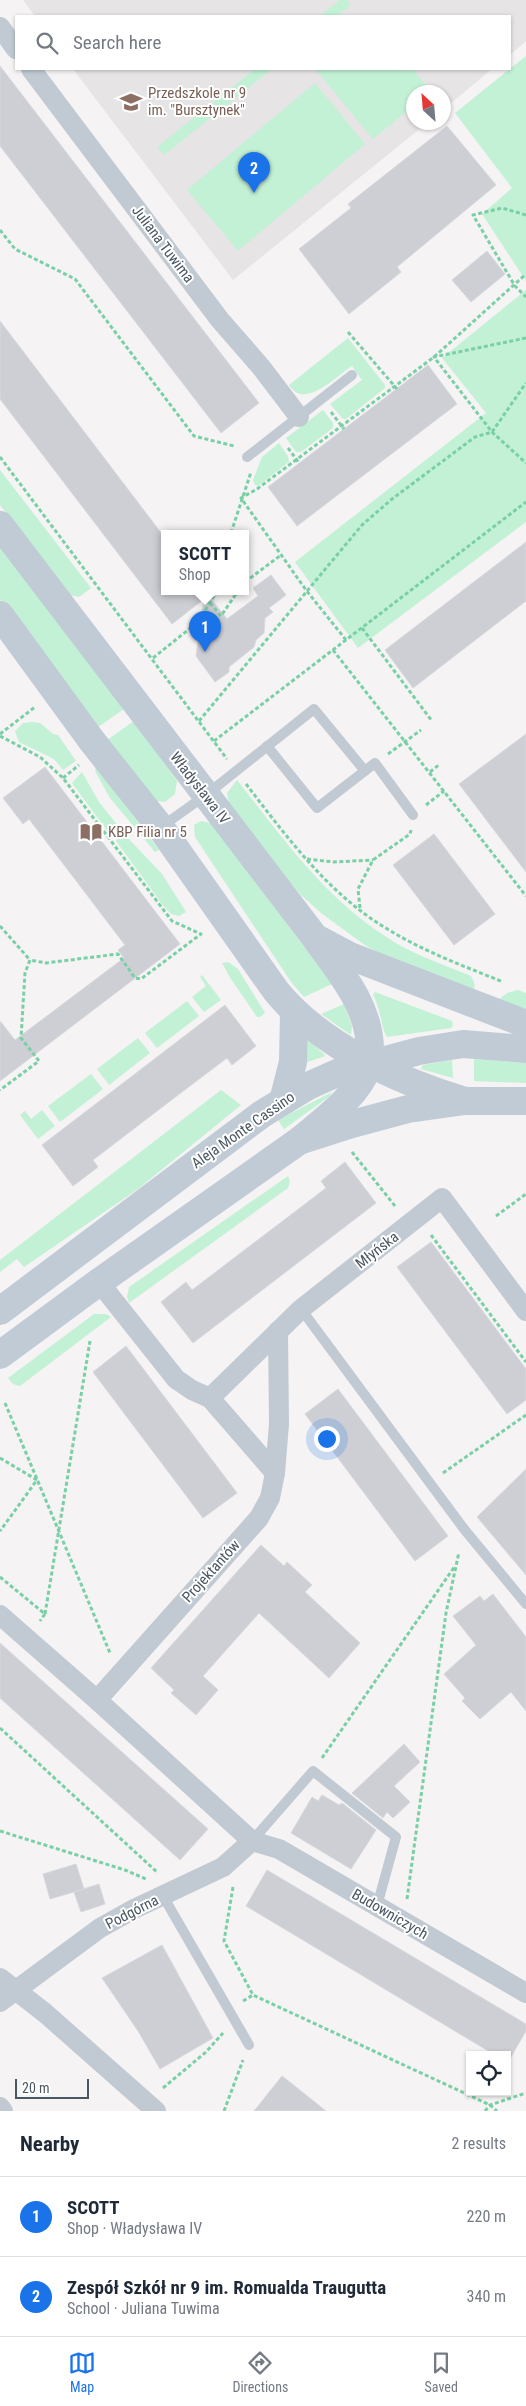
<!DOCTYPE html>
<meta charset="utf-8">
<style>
body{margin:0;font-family:"Roboto Condensed",sans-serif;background:#f6f6f7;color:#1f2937}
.controls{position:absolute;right:15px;bottom:15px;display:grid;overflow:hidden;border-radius:0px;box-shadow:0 1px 4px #0004}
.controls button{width:45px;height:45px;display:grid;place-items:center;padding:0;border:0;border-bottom:1px solid #e0e1e3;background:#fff;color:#1f2937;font:25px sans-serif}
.compass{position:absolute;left:406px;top:85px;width:45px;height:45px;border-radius:50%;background:#fff;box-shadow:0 1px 4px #0004;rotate:334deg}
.scale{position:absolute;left:15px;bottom:12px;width:74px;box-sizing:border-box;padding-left:5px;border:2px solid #4a5661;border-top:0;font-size:14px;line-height:18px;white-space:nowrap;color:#4a5661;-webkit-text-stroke:4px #fff;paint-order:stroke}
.you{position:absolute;left:326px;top:1438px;width:18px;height:18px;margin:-12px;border:4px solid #fff;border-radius:50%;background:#1a73e8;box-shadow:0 0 0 8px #1a73e833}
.badge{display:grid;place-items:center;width:32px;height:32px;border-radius:50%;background:#1a73e8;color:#fff;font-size:16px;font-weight:700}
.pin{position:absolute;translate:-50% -41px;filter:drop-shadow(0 1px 2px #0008)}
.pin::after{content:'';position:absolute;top:26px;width:18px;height:15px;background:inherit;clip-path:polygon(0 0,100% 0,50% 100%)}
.popup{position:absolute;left:161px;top:530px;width:88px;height:65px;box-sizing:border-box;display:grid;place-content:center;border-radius:0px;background:#fff;filter:drop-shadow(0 1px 4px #0005);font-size:16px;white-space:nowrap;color:#747a83}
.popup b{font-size:19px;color:#1f2937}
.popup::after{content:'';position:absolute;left:50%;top:100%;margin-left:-10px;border:10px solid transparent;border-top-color:#fff}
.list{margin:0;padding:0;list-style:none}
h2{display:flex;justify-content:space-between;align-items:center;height:65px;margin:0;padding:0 20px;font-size:21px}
h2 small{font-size:16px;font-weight:400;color:#747a83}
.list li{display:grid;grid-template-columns:32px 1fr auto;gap:15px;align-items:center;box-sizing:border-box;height:80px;padding:0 20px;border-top:1px solid #e0e1e3}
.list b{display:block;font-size:19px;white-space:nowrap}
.list p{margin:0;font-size:16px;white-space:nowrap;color:#747a83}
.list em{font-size:16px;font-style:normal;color:#747a83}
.icon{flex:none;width:28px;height:28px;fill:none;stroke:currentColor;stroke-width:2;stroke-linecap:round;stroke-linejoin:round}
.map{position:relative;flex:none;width:526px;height:2111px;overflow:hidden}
.search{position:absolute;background:#fff;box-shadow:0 1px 4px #0004;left:15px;right:15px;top:15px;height:55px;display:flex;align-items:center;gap:12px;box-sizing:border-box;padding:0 18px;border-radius:0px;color:#747a83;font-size:19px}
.sheet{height:225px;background:#fff}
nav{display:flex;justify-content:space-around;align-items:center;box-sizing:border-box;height:70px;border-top:1px solid #e0e1e3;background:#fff;font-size:14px;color:#747a83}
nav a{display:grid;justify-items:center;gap:2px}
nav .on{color:#1a73e8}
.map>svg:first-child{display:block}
</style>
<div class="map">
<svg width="526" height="2111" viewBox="0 0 526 2111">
<rect width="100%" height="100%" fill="#f5f3f3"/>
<!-- education -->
<g fill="#e6e4e5">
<path d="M23,0H526V41L510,55V16H35Z"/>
<path d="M73,69H492L444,109V92H414V122L427,123L233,280Z"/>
</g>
<!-- green -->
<g fill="#c3f1d5">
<path d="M340,0H347L351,5L337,16H320Z"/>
<path d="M526,56V281L482,214L512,188L455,113Z"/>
<path d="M255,69H272L164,155L157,147Z"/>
<path d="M315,69H413L431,92H414L413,106L373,139Z"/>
<path d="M315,83L365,144L238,251L187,190Z"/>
<path d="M526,290V522L358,648L295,562L486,413L442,358Z"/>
<path d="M348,338L385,385V388L346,419H343L330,404L362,380L352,366C337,375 305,411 289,385Z"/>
<path d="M323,410L333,423V428L301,452H296L286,438Z"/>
<path d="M279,443L288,456L289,462L258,486L255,485L253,480L262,457Z"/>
<path d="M0,470L91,588L79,597L69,595L0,505Z"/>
<path d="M0,546L124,709L101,725L97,727L0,600Z"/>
<path d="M134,721L177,781L175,794L165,802L157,801L107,740Z"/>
<path d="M31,722L40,723L53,734L58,735L76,761L63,770L54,759L19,742L15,731L23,723Z"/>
<path d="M96,767L159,850L155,852L110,798L95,771Z"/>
<path d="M82,772L99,802L119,827L115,837L111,836L72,783Z"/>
<path d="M237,780C282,837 323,896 385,936C411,954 442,964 471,976L475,985L472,993L420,975L366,946L321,913L300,894L282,873L229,804L227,793Z"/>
<path d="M201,821L211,823L332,984L304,997L291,982L195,837L194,825Z"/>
<path d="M123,833L162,874L186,912L179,916L171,914L162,904L116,841Z"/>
<path d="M228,962L238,969L265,1013L260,1017H257L231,979L222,963Z"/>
<path d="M202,975L221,1000L204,1012L192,997L206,986L200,977Z"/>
<path d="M518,990L526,993V1013L497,1001L507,993Z"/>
<path d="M375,992L452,1021L453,1025L451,1028L387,1037C382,1031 380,1006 373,995Z"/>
<path d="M187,1001L199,1016L157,1048L145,1033Z"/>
<path d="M344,1004L352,1026L351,1035L321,1014Z"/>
<path d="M298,1031L324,1054L325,1056L305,1063Z"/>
<path d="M138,1038L150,1053L109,1085L97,1069Z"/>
<path d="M474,1059L526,1063V1083L474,1081Z"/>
<path d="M452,1060L453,1078L421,1069L423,1065Z"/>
<path d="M91,1074L103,1089L60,1122L48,1106Z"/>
<path d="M221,1090L241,1105L138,1189L24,1267L17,1259L0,1272V1260Z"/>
<path d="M332,1092L330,1096L284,1129L278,1120Z"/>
<path d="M42,1110L55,1126L38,1139L20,1115L25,1111L31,1119Z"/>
<path d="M288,1176L290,1181L288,1188L129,1303L127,1297L129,1287Z"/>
<path d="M94,1314H106L111,1317L20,1386L13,1384L8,1378Z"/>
</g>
<!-- building -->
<g fill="#cdcfd5" stroke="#d7d9de">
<path d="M0,66L259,403L221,433L0,146Z"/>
<path d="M447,126L496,185L397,267L401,272L349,314L299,249L351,208L348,204Z"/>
<path d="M487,251L505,274L471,302L452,280Z"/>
<path d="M0,321L165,538V591H214L208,595L227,619L258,596L253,588L271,575L286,595L269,608L273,612L265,618L264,633L256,640L254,647L229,667V672L215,682L196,656L204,599L172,624L0,399Z"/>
<path d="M428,365L457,404L297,526L268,487Z"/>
<path d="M526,542V601L413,688L385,650Z"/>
<path d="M526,734V872L459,784Z"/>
<path d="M45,767L180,944L0,1081V1021L15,1040L124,958L118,950L125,945L29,819L23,824L3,798Z"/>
<path d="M434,834L495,914L454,945L393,865Z"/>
<path d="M225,1005L256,1046L232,1065L227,1058L178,1095L93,1160L98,1167L73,1186L42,1145Z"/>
<path d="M345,1162L376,1203L193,1343L161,1302L186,1282L192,1290L288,1217L326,1188L321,1181Z"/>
<path d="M431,1242L526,1369V1400L507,1414L397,1267Z"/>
<path d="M126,1346L237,1493L203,1518L93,1372Z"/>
<path d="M338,1389L448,1536L415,1561L305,1414Z"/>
<path d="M526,1469V1575L477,1517Z"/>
<path d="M261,1545L284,1566L287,1562L312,1585L305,1592L360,1643L329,1678L259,1613L203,1676L218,1690L196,1715L171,1693L174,1690L151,1668Z"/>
<path d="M493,1594L526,1637V1711L511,1692L480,1719L462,1701L465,1698L444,1674L476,1645L453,1616L480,1596L484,1601Z"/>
<path d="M0,1643L208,1829L180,1860L0,1698Z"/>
<path d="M404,1744L420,1762L394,1786L410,1802L393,1818L387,1812L383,1818L352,1793Z"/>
<path d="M322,1795L339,1805L342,1803L376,1830L351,1869L291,1833L312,1797L318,1801Z"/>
<path d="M76,1864L84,1889L50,1899L43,1874Z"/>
<path d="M267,1870L526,2024V2031L508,2062L507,2055H495L246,1906Z"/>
<path d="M99,1884L105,1904L81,1912L74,1892Z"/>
<path d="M162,1945L213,2038L160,2069L138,2031L102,1978Z"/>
<path d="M282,2076L296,2087L326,2111H254Z"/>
</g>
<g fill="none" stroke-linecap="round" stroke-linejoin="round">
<!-- path -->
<g stroke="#7ad0a6" stroke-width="3" stroke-dasharray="4 2.5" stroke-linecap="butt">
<path d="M526,215L502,208L473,215L515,286L526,297"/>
<path d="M0,230L15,249L75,279L194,436L234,446"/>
<path d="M348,332L397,389"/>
<path d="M526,338L434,357L492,432L526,463"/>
<path d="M331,412L344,429"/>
<path d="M288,448L299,463"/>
<path d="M0,457L227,759"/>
<path d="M231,533L251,472"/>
<path d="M245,582L281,555"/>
<path d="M210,603L221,616L238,591"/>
<path d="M362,628L432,721"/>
<path d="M346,640L306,590L241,498L257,489L434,357L526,274"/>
<path d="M333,650L526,896"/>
<path d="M153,658L198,622L217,591"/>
<path d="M199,721L362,525L392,499L475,437L492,432L526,383"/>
<path d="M0,734L35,707"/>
<path d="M0,736L40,757L63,778L172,921L201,934L141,979L135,978L118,954L46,963L30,960"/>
<path d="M214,741L526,502"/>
<path d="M388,754L421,730"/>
<path d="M430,772L440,764"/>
<path d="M63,778L79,765"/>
<path d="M246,784C287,837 329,895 389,930C425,952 464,966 503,982"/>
<path d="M426,805L444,791"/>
<path d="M307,859L334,862L373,860"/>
<path d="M360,908L358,889L373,860L410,834L411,830"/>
<path d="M0,926L30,960L25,973L21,1038L39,1061L0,1090"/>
<path d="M352,1152L395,1206"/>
<path d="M496,1216L526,1194"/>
<path d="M431,1235L526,1362"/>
<path d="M5,1403L110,1653"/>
<path d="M0,1458L37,1480L0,1531"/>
<path d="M443,1473L526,1415"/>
<path d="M0,1577L45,1614L40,1621"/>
<path d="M45,1614L90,1341"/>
<path d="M0,1728L158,1873"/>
<path d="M322,1758L455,1566"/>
<path d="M0,1831L125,1870L146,1879"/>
<path d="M233,1887L224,1941L253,1995L490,2105L497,2111"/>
<path d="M407,1899L446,1613L459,1552"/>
<path d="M243,2001L253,1995"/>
<path d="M163,2088L206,2052L223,2033"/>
<path d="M224,2111L243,2060"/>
<path d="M485,2111L490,2105L526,2093"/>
</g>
<!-- lane -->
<g stroke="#c1cad2" stroke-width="10">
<path d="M247,457L352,375"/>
<path d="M267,746L317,808L375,763L413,815"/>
<path d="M161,827L206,795L314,709L365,771"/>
<path d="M301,1309L464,1529L526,1604"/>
<path d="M252,1841L313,1771L396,1837L377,1906"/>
<path d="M163,1896L249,2045"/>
</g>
<!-- street -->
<g stroke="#c1cad2" stroke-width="20">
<path d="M0,27L16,49"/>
<path d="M31,69L220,320L261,367L299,417"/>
<path d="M99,1282L176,1379L192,1390L210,1398L275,1473L270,1498L259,1518L97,1700L252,1841L279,1849L526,1993"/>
<path d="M210,1398L301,1309L442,1198L526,1311"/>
<path d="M275,1473L279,1424L278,1331"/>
<path d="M0,1615L97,1700"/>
<path d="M0,1978L45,2013L156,2111"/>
<path d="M0,2002L100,1928L134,1909L223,1867L252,1841"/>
<path d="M0,2107L3,2111"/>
</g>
<!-- secondary -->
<g stroke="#c1cbd6" stroke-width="28">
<path d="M0,525L313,935C338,970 370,1005 370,1050C370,1055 370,1061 369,1065C357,1097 324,1120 299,1141"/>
<path d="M0,615L92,741L161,828L276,991C321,1046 398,1081 465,1101"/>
<path d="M320,940L350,956L526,1024"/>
<path d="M283,1101L293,1062L294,1013"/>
<path d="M0,1311L262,1114L308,1086L337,1073L419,1051L463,1044L526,1049"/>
<path d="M0,1355L99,1282L299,1141L352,1124L408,1109L465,1101H526"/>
</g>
</g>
<!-- icons -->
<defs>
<g id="school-bare" transform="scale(1.725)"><path d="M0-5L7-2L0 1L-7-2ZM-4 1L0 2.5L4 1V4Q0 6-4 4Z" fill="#8d6e63" stroke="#fff" stroke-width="2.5" paint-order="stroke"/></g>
<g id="library-bare" transform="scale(1.725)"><path d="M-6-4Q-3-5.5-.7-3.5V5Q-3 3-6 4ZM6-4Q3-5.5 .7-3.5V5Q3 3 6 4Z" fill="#8d6e63" stroke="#fff" stroke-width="2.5" paint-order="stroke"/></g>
</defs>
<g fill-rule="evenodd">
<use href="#school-bare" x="131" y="102"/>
<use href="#library-bare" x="91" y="832"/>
</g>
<g text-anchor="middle" stroke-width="4" stroke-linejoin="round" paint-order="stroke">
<!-- education labels -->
<g font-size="15" fill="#785e54" stroke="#fff" text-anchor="start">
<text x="148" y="98">Przedszkole nr 9<tspan x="148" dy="17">im. "Bursztynek"</tspan></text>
<text x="108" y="837">KBP Filia nr 5</text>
</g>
<!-- street labels -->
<g font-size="15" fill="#4a5661" stroke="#fff">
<text transform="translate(163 244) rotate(53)" y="5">Juliana Tuwima</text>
<text transform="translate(200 788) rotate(52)" y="5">Władysława IV</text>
<text transform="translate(243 1130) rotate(-35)" y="5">Aleja Monte Cassino</text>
<text transform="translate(377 1250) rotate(-38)" y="5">Młyńska</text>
<text transform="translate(211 1571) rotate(-48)" y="5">Projektantów</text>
<text transform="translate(132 1912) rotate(-27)" y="5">Podgórna</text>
<text transform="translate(390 1914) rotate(30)" y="5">Budowniczych</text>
</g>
</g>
</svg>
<div class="controls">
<button><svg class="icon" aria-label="locate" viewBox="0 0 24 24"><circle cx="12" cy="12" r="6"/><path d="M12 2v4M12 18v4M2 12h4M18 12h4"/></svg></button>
</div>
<svg class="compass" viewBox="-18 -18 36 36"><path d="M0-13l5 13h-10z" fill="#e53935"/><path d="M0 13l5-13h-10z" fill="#747a83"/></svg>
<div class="scale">20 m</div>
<div class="you"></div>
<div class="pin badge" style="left:205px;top:652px">1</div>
<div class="popup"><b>SCOTT</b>Shop</div>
<div class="pin badge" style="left:254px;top:193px">2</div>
<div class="search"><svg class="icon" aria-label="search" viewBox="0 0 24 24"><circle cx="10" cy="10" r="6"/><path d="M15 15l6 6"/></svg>Search here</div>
</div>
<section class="sheet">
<h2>Nearby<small>2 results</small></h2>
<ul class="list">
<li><span class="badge">1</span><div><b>SCOTT</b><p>Shop · Władysława IV</p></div><em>220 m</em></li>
<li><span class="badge">2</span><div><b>Zespół Szkół nr 9 im. Romualda Traugutta</b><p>School · Juliana Tuwima</p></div><em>340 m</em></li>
</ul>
</section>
<nav>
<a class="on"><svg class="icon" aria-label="map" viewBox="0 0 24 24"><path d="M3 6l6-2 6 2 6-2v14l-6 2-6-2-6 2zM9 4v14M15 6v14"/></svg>Map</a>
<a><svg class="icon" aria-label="directions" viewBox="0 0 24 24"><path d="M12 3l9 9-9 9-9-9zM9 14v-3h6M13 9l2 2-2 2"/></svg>Directions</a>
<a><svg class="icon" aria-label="saved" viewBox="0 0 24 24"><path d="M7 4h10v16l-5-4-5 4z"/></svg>Saved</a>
</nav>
